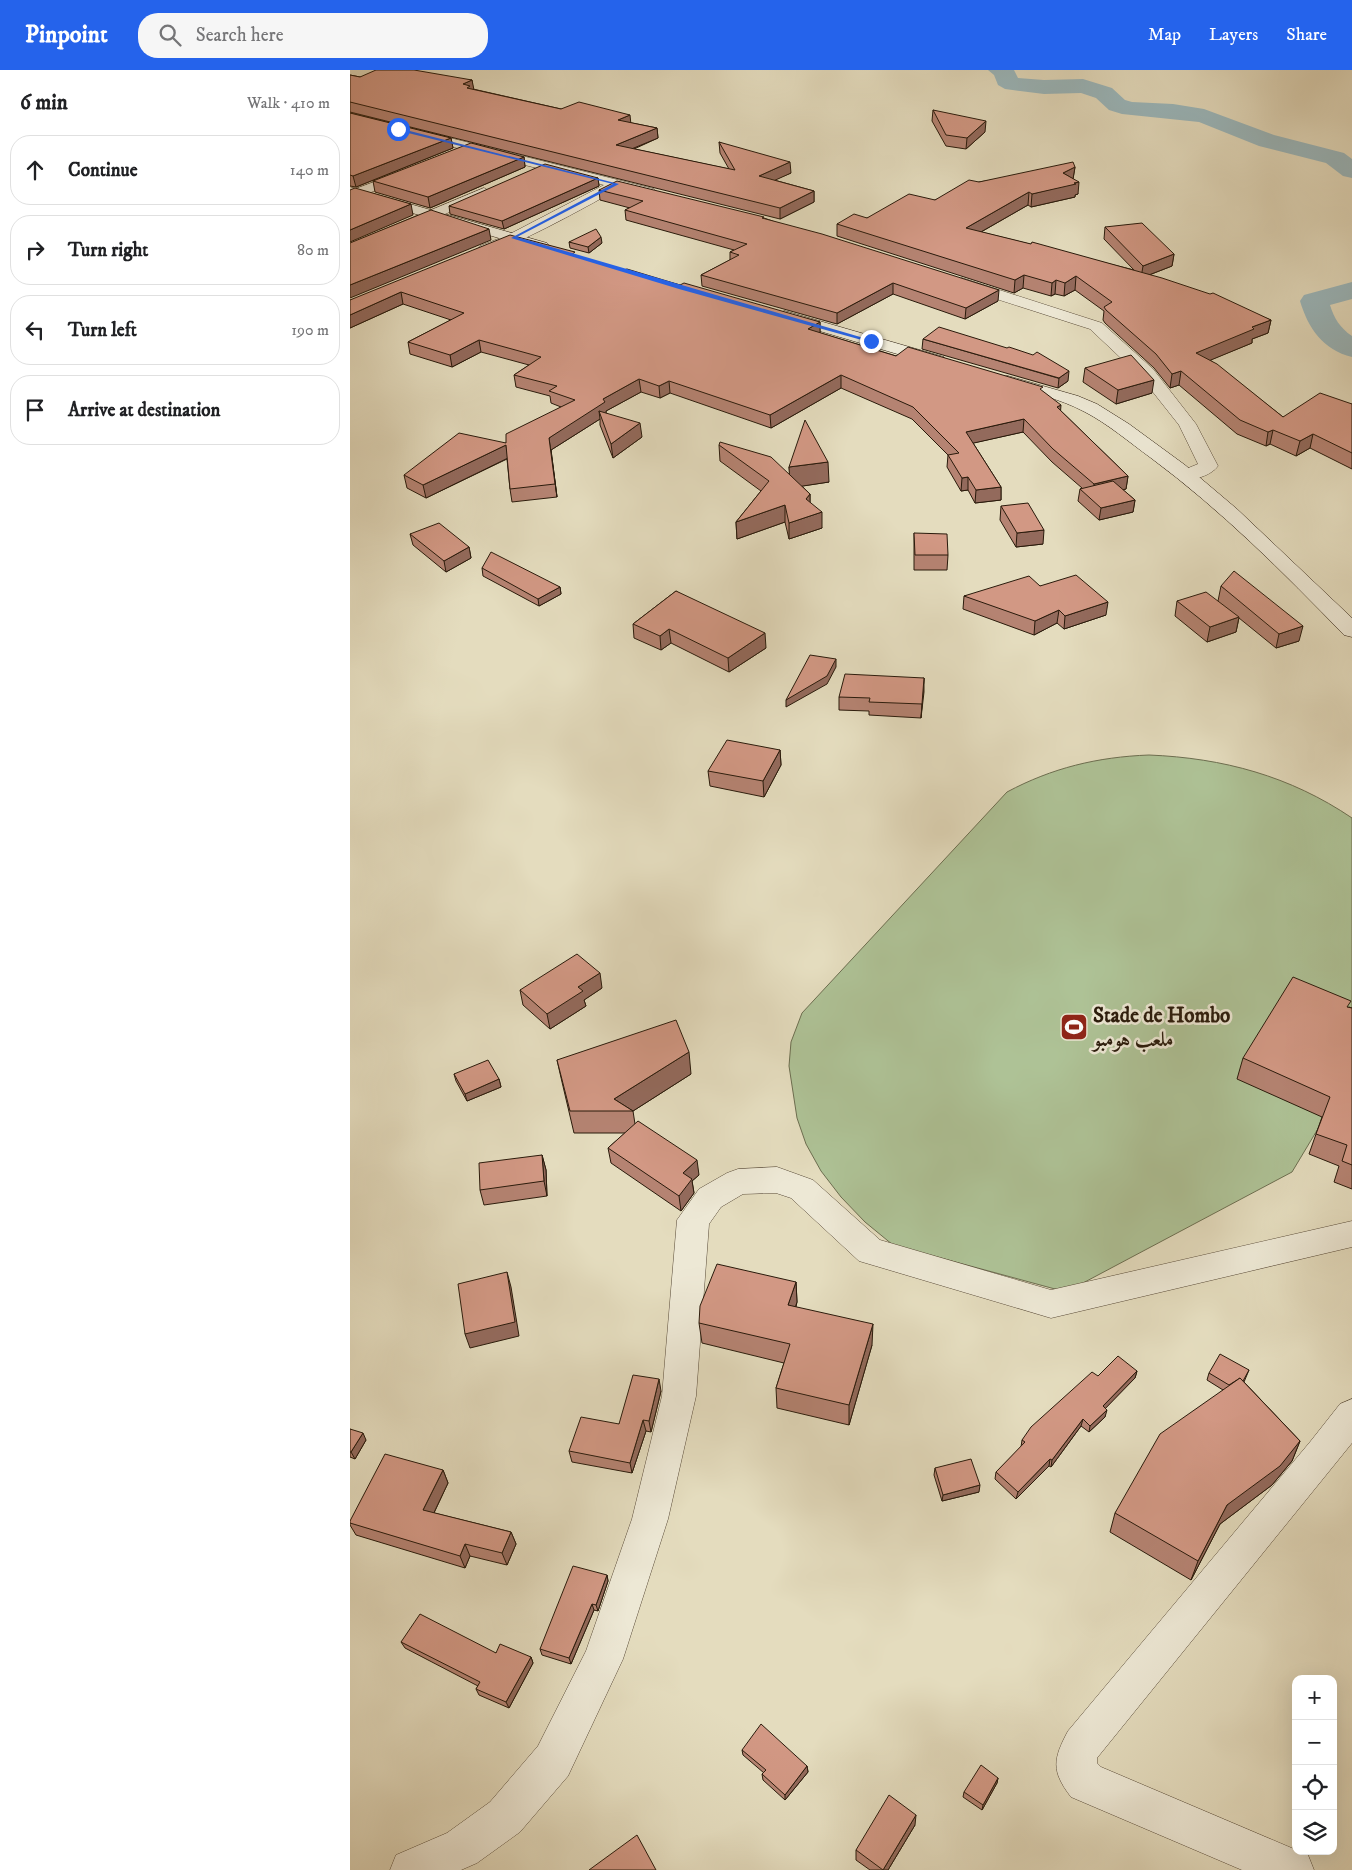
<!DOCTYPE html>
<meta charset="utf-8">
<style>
body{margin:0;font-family:"IM FELL DW Pica",Amiri,serif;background:#f6f6f6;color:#202124}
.controls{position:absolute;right:15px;bottom:15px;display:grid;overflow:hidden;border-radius:10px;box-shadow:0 5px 20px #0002}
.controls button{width:45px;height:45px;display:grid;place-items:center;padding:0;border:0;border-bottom:1px solid #e0e0e0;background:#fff;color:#202124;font:25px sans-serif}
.stop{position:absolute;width:15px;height:15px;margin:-11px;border:4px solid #2563eb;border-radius:50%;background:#fff}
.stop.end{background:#2563eb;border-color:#fff;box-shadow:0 1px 5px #0008}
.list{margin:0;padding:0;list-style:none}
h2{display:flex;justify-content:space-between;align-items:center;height:65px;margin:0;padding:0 20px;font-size:21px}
h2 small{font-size:16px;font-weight:400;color:#757577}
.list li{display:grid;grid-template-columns:32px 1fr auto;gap:15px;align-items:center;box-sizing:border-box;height:70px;margin:0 10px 10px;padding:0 10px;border:1px solid #e0e0e0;border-radius:20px}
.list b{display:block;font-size:19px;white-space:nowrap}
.list em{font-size:16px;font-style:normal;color:#757577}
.icon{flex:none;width:28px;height:28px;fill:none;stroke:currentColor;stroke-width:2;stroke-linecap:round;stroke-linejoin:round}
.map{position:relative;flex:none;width:1002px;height:1800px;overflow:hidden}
header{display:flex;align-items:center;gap:30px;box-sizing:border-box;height:70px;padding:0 25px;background:#2563eb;color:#fff}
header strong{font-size:24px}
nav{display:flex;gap:28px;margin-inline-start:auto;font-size:18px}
.search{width:350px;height:45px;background:#f6f6f6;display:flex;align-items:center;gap:12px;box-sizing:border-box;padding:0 18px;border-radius:20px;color:#757577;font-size:19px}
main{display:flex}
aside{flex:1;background:#fff}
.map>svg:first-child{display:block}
</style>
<header>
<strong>Pinpoint</strong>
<div class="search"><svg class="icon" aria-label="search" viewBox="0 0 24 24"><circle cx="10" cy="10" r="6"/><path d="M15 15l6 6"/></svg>Search here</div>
<nav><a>Map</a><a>Layers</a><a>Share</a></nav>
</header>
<main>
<aside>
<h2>6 min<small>Walk · 410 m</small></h2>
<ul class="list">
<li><svg class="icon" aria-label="ahead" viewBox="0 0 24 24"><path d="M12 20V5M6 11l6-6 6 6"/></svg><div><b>Continue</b></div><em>140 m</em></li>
<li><svg class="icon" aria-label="right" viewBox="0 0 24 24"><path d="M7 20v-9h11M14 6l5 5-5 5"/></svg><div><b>Turn right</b></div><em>80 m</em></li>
<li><svg class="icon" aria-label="left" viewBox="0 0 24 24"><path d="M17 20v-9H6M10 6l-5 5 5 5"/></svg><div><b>Turn left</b></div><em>190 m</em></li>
<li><svg class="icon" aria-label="arrive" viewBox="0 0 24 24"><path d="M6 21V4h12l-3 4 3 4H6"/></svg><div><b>Arrive at destination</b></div></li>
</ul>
</aside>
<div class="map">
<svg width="1002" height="1800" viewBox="0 0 1002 1800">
<rect width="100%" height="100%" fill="#e4dcbe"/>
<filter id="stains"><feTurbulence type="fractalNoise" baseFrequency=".004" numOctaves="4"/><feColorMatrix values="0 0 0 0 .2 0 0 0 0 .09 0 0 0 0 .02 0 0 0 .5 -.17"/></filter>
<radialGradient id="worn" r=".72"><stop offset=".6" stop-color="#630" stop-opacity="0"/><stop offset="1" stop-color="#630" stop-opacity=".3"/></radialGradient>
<!-- green -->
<path fill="#aec296" stroke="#6c6e50" d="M799,685C873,688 940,706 1002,748V1002L942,1102L716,1222L543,1175L515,1152L491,1127L471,1101L456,1074L447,1048L439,996L441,972L452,943L657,722C702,698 747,687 799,685Z"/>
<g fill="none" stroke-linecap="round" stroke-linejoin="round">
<!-- river -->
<g fill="#9bb8bd" fill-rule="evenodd">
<path d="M638,0H664L668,8L694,10L733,9L762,18L775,30L782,32L823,34L854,39L924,65L994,83L1002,89V108L993,106L976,93L909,76L849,52L772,44L759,40L746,28L731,23L694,24L655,19L648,15L644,5Z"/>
<path d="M1002,212V229L980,235C984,248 990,258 1002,266V287C973,280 958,258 950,231L954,225Z"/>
</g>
<!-- street casing -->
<g stroke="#584a38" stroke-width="1">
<g id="street">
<path d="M0,43L304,119L306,122L299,126L269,119C245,131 150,187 130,182L127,179L130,176L158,165L254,115L0,51Z"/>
<path d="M59,99L64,100L66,103L64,106L0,130V121Z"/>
<path d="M134,118L141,122L139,125L0,185V174Z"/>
<path d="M612,208L752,253L803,299L846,354L868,396C862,405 842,412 831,409L828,405L831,401L848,394L829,355L791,307L740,259L606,216L604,213Z"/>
<path d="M427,1097L463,1110L530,1170L701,1220L1002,1151V1177L701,1248L509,1191L441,1128L426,1123L393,1124L371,1137L359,1154L346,1326L318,1449L273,1589L218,1706L170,1762L127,1793L111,1800H40L46,1785L97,1763L140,1732L188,1676L236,1581L282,1449L312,1326L327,1150L349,1119L377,1103L388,1099Z"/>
<path d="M1002,1329V1373L747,1688V1693L751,1697L958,1785L964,1800H892L721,1727C701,1701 703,1689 718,1661L960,1372L990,1334Z"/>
</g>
</g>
<!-- secondary casing -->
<g stroke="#291a0b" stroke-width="1">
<g id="secondary">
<path d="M0,117L197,173L200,176L197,179H187L0,125Z"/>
<path d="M435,241L594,287L597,291L594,295L588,296L429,249L427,246L429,243Z"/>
<path d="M658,306L728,326L747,334L779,354L835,395L887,439L1002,548V567L994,565C933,502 871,440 801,388C779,372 758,354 735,342C709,328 680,322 652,315L649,311L652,307Z"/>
</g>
</g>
<!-- street -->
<use href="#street" fill="#ede8d5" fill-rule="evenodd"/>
<!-- secondary -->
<use href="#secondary" fill="#ede8d5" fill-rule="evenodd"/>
</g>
<!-- wall -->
<g fill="#b58372" stroke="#291a0b">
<path d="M0,5L10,7L122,10L123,19L211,39L307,58L308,68L284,79L379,99L370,83L369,72L441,103L424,110L464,121V132L430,149L0,42Z"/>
<path d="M583,40L635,62L616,79L596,76L582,51Z"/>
<path d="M0,43L101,68L103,78L6,117L0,116Z"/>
<path d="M174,87L175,97L80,138L25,122L23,111Z"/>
<path d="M725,97L723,109L728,124L725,125V127L681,137L678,135L631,162L784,200L754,169L755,157L824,184L822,196L799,205L921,250L918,263L902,269V273L860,290L933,347L1002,334V399L960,378L946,386L920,374L916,376L887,364L829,315L820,318L804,298L755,253L753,250L754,241L725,220L714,226L705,224L701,226L673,218L664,223L487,166V154L517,148L585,130L629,112Z"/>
<path d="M248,108L249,116L154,159L100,144L99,136Z"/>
<path d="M249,120L414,148L648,231L615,249L543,224L487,254L352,216L351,205L380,190V182L384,180L276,150L275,140L280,138L250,130Z"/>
<path d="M219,172L252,173L239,183L220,178Z"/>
<path d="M226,186L273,200L470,252V263L546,286L693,322L711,341L778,406L776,419L773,420L785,430L783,442L749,450L728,431L730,419L732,418L702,392L673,362L623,373L651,417V430L625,433L618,420L611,421L597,397L598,385L562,349L491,318L421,358L320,323L310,328L291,322L256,341V344L292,367L263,388L250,355V349L201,380L207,427L162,432L160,419L157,389L76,428L57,418L54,405L156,373L211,337L201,333L200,326L166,317L164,305L179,295L131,282L102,297L60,284L58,272L101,250L53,234L0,258V230Z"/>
<path d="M573,269L718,311L708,318L572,279Z"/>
<path d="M735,298L802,323L766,334L733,312Z"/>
<path d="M369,375L440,405L439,397L479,412L452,416L460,424V432L472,458L439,469L435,452L387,469L386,452L411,421L370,391Z"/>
<path d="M651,436L693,474L666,477L650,450Z"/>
<path d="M564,463L598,485L597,500H564Z"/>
<path d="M60,464L119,477L121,488L96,502L63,475Z"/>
<path d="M132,498L210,517L211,524L189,536L133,506Z"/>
<path d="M690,516L756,545L714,559L707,553L684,565L613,539L614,526Z"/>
<path d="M871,516L949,571L926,578L889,548L886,562L857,572L825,546L827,531H868Z"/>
<path d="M326,521L416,578L379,602L321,573L311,580L284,568L283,554Z"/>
<path d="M574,608L571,648L519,645V641L489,640V627Z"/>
<path d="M430,680L431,695L414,727L360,716L358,701Z"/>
<path d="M252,918L234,930L236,936L200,959L173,935L170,920Z"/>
<path d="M999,937L1002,938V1119L984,1112L989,1096L959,1084L972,1047L887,1009L893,988Z"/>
<path d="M207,990L341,1004L283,1041L285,1054L349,1105L342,1111L344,1123L331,1141L261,1093L258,1078L275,1063H224L212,1012Z"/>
<path d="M104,1004L149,1009L151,1017L117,1031L106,1011Z"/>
<path d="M192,1085L196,1100L197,1126L134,1135L130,1120Z"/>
<path d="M446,1212L447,1232L446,1237L522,1275L499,1355L427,1338L426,1318L434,1293L352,1273L349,1253Z"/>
<path d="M899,1300L894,1312L950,1371L942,1391L922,1415L870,1454L841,1510L760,1462L765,1443L873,1320L857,1310L859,1303Z"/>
<path d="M787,1301L785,1308L755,1338V1347L739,1362L731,1356L701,1397L699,1396L666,1429L645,1409L646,1402L671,1377L672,1370L748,1306Z"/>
<path d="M311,1321L301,1362L296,1361L282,1403L222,1392L219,1381L269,1354Z"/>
<path d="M0,1359L16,1370L5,1389L0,1387Z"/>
<path d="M585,1398L629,1422L592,1431L584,1405Z"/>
<path d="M93,1400L98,1413L84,1443L161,1462L166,1474L157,1495L120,1486L115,1498L6,1465L0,1455V1451Z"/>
<path d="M257,1505L258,1511L248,1541L244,1540L221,1594L192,1585L190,1579Z"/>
<path d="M51,1572L181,1587L183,1593L159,1638L129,1625L126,1619L128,1616L55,1578Z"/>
<path d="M392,1680L457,1696L458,1702L435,1730L413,1710L412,1704L414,1703L393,1685Z"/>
<path d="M648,1708L647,1713L632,1740L613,1727L614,1722Z"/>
<path d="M565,1755L538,1800H520L506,1790V1780Z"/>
</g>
<!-- shaded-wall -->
<g fill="#936a5c" stroke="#291a0b">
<path d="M122,10L124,20L121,22L113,14Z"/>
<path d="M280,45L281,55L268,50Z"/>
<path d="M636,51L635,62L616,79L617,68Z"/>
<path d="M307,58L308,68L267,85L266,75Z"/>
<path d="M101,68L103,78L6,117L3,106Z"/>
<path d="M174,87L175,97L80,138L78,127Z"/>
<path d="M440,92L441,103L410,117L409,106Z"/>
<path d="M725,97L723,109L713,103Z"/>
<path d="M248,108L249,116L154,159L152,151Z"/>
<path d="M729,112L728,124L725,125V127L681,137L682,124Z"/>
<path d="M464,121V132L430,149V138Z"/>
<path d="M679,122L678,135L615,171L616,158Z"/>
<path d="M61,134L63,145L0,172V160Z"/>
<path d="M139,159L141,170L0,228V215Z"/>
<path d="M251,167L252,173L239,183L238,177Z"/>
<path d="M824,184L822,196L791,208L793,196Z"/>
<path d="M674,205L673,218L664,223L665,210Z"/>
<path d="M726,206L725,220L714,226L715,213Z"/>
<path d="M706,210L705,224L701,226L702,213Z"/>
<path d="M543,213V224L487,254V243Z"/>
<path d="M649,220L648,231L615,249L616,238Z"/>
<path d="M51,222L53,234L0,258V245Z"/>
<path d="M921,250L918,263L902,269V273L844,297L846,283L902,257Z"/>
<path d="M470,252V264L458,259Z"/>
<path d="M129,270L131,282L102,297L100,285Z"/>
<path d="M719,301L718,311L708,318L709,308Z"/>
<path d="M831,301L829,315L820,318L822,304Z"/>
<path d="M491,305V318L421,358L420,345Z"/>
<path d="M289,309L291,322L256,341V345L249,341L250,349L201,380L207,427L199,368L253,329Z"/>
<path d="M804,310L802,323L766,334L768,320Z"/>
<path d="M319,311L320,323L310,328L309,316Z"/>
<path d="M711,335L710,348L707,337Z"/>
<path d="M674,349L673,362L615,375L616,362Z"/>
<path d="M290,353L292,367L263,388L261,374Z"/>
<path d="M923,360L920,374L916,376L918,362Z"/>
<path d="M963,364L960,378L946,386L950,371Z"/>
<path d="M156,375L158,388L76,428L73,415Z"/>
<path d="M478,392L479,412L440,418L439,397Z"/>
<path d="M778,406L776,419L742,427L744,414Z"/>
<path d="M618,407V420L611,421L612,408Z"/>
<path d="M651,417V430L625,433L626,420Z"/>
<path d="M460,424V441L456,429Z"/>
<path d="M785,430L783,442L749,450L751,438Z"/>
<path d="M435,435V452L387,469L386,452Z"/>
<path d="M472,442V458L439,469V453Z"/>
<path d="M694,460L693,474L666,477L667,463Z"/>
<path d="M119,477L121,488L96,502L94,491Z"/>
<path d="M210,517L211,524L189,536L188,529Z"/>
<path d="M758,532L756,545L714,559L715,546Z"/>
<path d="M709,540L707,553L684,565L685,551Z"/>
<path d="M889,547L886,562L857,572L860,557Z"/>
<path d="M953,556L949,571L926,578L929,564Z"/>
<path d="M319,559L321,573L311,580L310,566Z"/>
<path d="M415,563L416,578L379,602L378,588Z"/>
<path d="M486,589V597L477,614L436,637V630Z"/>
<path d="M574,608V622L571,648L572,634Z"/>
<path d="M430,680L431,695L414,727L413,711Z"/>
<path d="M250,903L252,918L234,930L236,936L200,959L197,944L228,917Z"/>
<path d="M339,982L341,1004L283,1041L264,1029Z"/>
<path d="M149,1009L151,1017L117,1031L115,1024Z"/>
<path d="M192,1085L196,1100L197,1126L194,1111Z"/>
<path d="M347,1090L349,1105L342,1111L344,1123L331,1141L329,1126L333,1103Z"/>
<path d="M157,1202L161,1217L169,1266L120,1278L115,1264Z"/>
<path d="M446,1212L447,1232L439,1256L438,1235Z"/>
<path d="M523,1254L522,1275L499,1355V1335Z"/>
<path d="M787,1301L785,1308L751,1343L753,1336Z"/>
<path d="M309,1309L311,1321L301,1362L299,1351Z"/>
<path d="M757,1340L755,1347L739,1362L740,1356Z"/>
<path d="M733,1349L731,1356L701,1397L702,1390Z"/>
<path d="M293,1350L296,1361L282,1403L280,1393Z"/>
<path d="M13,1363L16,1370L5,1389L1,1382Z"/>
<path d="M950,1371L942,1391L922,1415L870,1454L841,1510L848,1491L877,1435Z"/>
<path d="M700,1389L699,1396L666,1429L668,1422Z"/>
<path d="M93,1400L98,1413L79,1453L73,1440Z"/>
<path d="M630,1415L629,1422L592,1431L593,1425Z"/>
<path d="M161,1462L166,1474L157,1495L152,1483Z"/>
<path d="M115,1474L120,1486L115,1498L110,1486Z"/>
<path d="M257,1505L258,1511L248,1541L246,1535Z"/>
<path d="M242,1534L244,1540L221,1594L219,1588Z"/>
<path d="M181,1587L183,1593L159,1638L156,1632Z"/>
<path d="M457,1696L458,1702L435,1730V1725Z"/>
<path d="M648,1708L647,1713L632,1740L633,1735Z"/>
<path d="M566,1745L565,1755L538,1800H533Z"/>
</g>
<!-- building -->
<g fill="#d29884" stroke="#291a0b">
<path d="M26,0H64L122,10L113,14L120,16L117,18L211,39L229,32L280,45L268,50L307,58L266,75L385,100L369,72L440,92L409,106L464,121L430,138L0,32V5L10,7Z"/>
<path d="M583,40L636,51L617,68L596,65Z"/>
<path d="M0,43L101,68L3,106L0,105Z"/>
<path d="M121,73L174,87L78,127L23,111Z"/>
<path d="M723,92L725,97L713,103L729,112L724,113L726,114L682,124L679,122L616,158L681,174L682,172L812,208L860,224L863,223L921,250L902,257L904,259L846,283L867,294L933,347L970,323L1002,334V383L963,364L950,371L923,360L918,362L890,350L831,301L822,304L806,284L756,240L754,237L762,232L726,206L715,213L706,210L702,213L674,205L665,210L487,154L504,144L517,148L559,124L585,130L619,110L629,112Z"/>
<path d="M195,94L248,108L152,151L99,136Z"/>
<path d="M267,111L414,147L412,148L472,164L649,220L616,238L543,213L487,243L351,205L389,185L380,182L397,174L275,140L293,131L249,120Z"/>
<path d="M5,118L61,134L0,160V120Z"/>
<path d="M81,140L139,159L0,215V173Z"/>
<path d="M792,153L824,184L793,196L755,157Z"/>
<path d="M246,159L251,167L238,177L219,172Z"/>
<path d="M160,165L225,182L221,185L273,200L277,199L330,215L334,213L470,252L458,259L546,286L558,277L693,317L690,319L711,335L707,337L778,406L744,414L703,379L674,349L616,362L651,417L626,420L618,407L612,408L598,385L609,383L563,337L491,305L420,345L319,311L309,316L289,309L253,329L255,332L199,368L205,414L160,419L156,375L73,415L54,405L109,363L156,373V364L225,330L199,321L207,316L164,305L191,287L129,270L100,285L58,272L114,243L51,222L0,245V230Z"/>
<path d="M589,257L657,278L659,277L683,285L687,282L719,301L709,308L573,269Z"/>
<path d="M781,285L804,310L768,320L735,298Z"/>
<path d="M249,341L290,353L261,374Z"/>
<path d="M455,350L478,392L439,397Z"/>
<path d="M370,372L421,387L460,424L456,429L472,442L439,453L435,435L386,452L419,411L369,375Z"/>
<path d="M763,411L785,430L751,438L730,419Z"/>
<path d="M678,433L694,460L667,463L651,436Z"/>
<path d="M89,453L119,477L94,491L60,464Z"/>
<path d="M564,463L597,464L598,485H565Z"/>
<path d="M141,482L210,517L188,529L132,498Z"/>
<path d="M884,501L953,556L929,564L871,516Z"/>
<path d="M726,505L758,532L715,546L709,540L685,551L614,526L679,506L690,516Z"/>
<path d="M326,521L415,563L378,588L319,559L310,566L283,554Z"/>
<path d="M856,522L889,547L860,557L827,531Z"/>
<path d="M460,585L486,589L477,606L436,630Z"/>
<path d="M495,604L574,608L572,634L519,632L520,628L489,627Z"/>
<path d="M377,670L430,680L413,711L358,701Z"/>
<path d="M227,884L250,903L228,917L233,921L197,944L170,920Z"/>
<path d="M943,907L1001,931L997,937L1002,938V1095L992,1091L997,1075L966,1064L980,1027L893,988Z"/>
<path d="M326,950L339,982L264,1029L283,1041H220L207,990Z"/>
<path d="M138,990L149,1009L115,1024L104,1004Z"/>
<path d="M288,1051L347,1090L333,1103L342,1109L329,1126L258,1078Z"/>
<path d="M192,1085L194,1111L130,1120L129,1093Z"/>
<path d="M367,1194L446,1212L438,1235L523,1254L499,1335L426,1318L440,1274L349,1253L350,1236Z"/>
<path d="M157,1202L165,1252L115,1264L108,1214Z"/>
<path d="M870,1284L899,1300L893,1311L890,1308L879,1315L859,1303Z"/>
<path d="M768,1286L787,1301L753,1336L757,1340L740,1356L733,1349L702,1390L700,1389L668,1422L646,1402L675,1372L672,1370L681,1357L742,1302L748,1306Z"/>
<path d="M283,1305L309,1309L299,1351L293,1350L280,1393L219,1381L231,1347L269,1354Z"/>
<path d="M890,1308L950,1371L930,1396L877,1435L848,1491L765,1443L810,1364Z"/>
<path d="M0,1359L13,1363L1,1382H0Z"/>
<path d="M35,1384L93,1400L73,1440L161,1462L152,1483L115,1474L110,1486L0,1453V1451Z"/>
<path d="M621,1389L630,1415L593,1425L585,1398Z"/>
<path d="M223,1496L257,1505L246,1535L242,1534L219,1588L190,1579Z"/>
<path d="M70,1544L146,1583L150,1574L181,1587L156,1632L126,1619L130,1612L51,1572Z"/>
<path d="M411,1654L457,1696L435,1725L412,1704L416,1700L392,1680Z"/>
<path d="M631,1695L648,1708L633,1735L614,1722Z"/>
<path d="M539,1725L566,1745L533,1800L506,1780Z"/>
<path d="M287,1765L306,1800H239Z"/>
</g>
<!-- route -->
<path fill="#2563eb" d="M48,58L269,114L167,167L524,271L519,272L329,219L161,168L263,114L46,60Z"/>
<!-- icons -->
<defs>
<g id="stadium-square" transform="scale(1.4375)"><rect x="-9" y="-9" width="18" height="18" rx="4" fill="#8f2418" stroke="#ede8d5"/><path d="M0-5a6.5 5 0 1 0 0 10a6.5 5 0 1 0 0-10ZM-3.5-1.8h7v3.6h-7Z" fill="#fff"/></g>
</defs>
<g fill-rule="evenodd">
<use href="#stadium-square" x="724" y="957"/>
</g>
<g text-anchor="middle" stroke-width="5" stroke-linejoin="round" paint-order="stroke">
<!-- poi labels -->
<g font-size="21" font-weight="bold" fill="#291a0b" stroke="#ede8d5" text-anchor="start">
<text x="743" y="952">Stade de Hombo<tspan x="743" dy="24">ملعب هومبو</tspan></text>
</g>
</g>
<rect width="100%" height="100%" filter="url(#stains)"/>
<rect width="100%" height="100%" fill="url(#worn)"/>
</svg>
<div class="controls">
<button>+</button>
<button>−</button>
<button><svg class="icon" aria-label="locate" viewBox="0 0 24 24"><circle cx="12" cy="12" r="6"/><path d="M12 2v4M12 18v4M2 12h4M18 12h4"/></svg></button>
<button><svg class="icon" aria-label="layers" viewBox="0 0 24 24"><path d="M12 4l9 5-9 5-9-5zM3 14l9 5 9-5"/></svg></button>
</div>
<div class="stop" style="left:48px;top:59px"></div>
<div class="stop end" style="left:521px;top:271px"></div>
</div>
</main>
